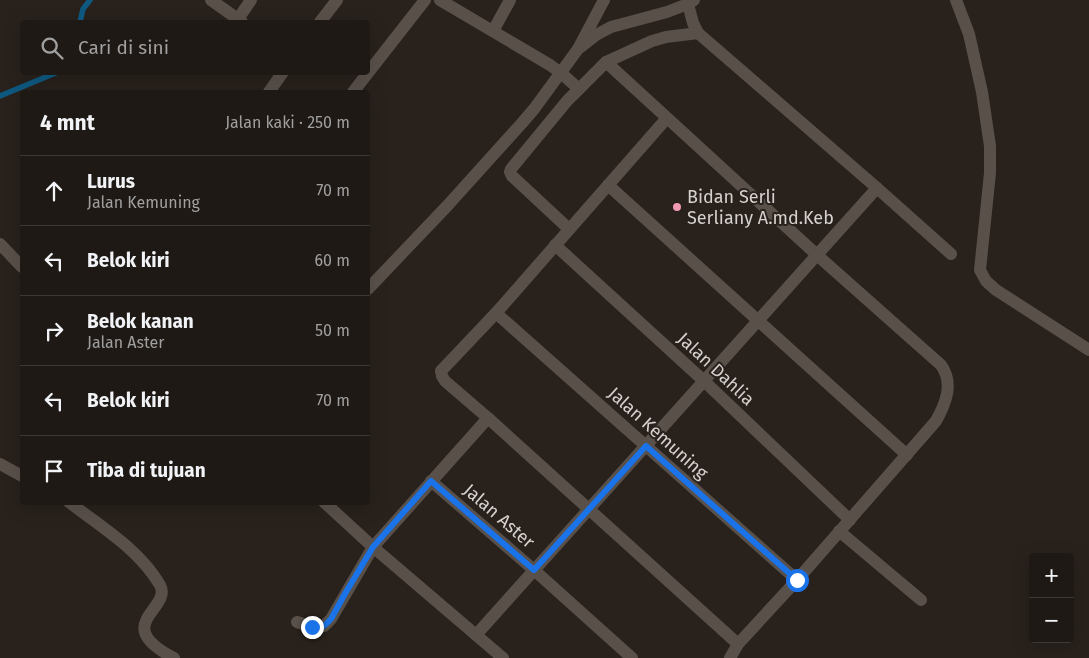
<!DOCTYPE html>
<html lang="id">
<meta charset="utf-8">
<style>
body{margin:0;font-family:"Fira Sans",sans-serif;background:#26221e;color:#f1f3f6}
.controls{position:absolute;right:15px;bottom:15px;display:grid;overflow:hidden;border-radius:5px;box-shadow:0 5px 20px #0002}
.controls button{width:45px;height:45px;display:grid;place-items:center;padding:0;border:0;border-bottom:1px solid #3c3834;background:#1e1915;color:#f1f3f6;font:25px sans-serif}
.stop{position:absolute;width:15px;height:15px;margin:-11px;border:4px solid #1a73e8;border-radius:50%;background:#fff}
.stop.end{background:#1a73e8;border-color:#fff;box-shadow:0 1px 5px #0008}
.list{margin:0;padding:0;list-style:none}
h2{display:flex;justify-content:space-between;align-items:center;height:65px;margin:0;padding:0 20px;font-size:21px}
h2 small{font-size:16px;font-weight:400;color:#a1a0a0}
.list li{display:grid;grid-template-columns:32px 1fr auto;gap:15px;align-items:center;box-sizing:border-box;height:70px;padding:0 20px;border-top:1px solid #3c3834}
.list b{display:block;font-size:19px;white-space:nowrap}
.list p{margin:0;font-size:16px;white-space:nowrap;color:#a1a0a0}
.list em{font-size:16px;font-style:normal;color:#a1a0a0}
.icon{flex:none;width:28px;height:28px;fill:none;stroke:currentColor;stroke-width:2;stroke-linecap:round;stroke-linejoin:round}
.map{position:relative;flex:none;width:1089px;height:658px;overflow:hidden}
.search{position:absolute;background:#1e1915;box-shadow:0 5px 20px #0002;left:20px;top:20px;width:350px;height:55px;display:flex;align-items:center;gap:12px;box-sizing:border-box;padding:0 18px;border-radius:5px;color:#a1a0a0;font-size:19px}
.panel{position:absolute;background:#1e1915;box-shadow:0 5px 20px #0002;left:20px;top:90px;width:350px;height:415px;border-radius:5px}
.map>svg:first-child{display:block}
</style>
<div class="map">
<svg width="1089" height="658" viewBox="0 0 1089 658">
<rect width="100%" height="100%" fill="#28211c"/>
<g fill="none" stroke-linecap="round" stroke-linejoin="round">
<!-- stream -->
<g stroke="#0f5981" stroke-width="5.5">
<path d="M80,22L83,9L90,0"/>
<path d="M0,96L58,72"/>
</g>
<!-- minor -->
<g stroke="#59504a" stroke-width="12">
<path d="M211,0L242,22"/>
<path d="M440,0L550,65L561,73L579,89"/>
<path d="M688,4L693,23L698,33L877,188L951,254"/>
<path d="M238,19L251,0"/>
<path d="M320,22L337,0"/>
<path d="M493,31L510,0"/>
<path d="M578,49L604,0"/>
<path d="M606,62L817,255L941,365C954,383 946,403 936,421L797,580L738,644L730,658"/>
<path d="M269,92L283,72"/>
<path d="M353,92L425,0"/>
<path d="M667,118L496,313L441,371L442,376L445,381L488,418L738,644"/>
<path d="M608,185L907,455"/>
<path d="M569,229L512,176L510,172L511,169L567,101L606,62L652,41L666,37L698,33"/>
<path d="M555,245L704,381L850,520"/>
<path d="M496,313L797,580"/>
<path d="M0,464L22,476"/>
<path d="M431,481L534,570L632,658"/>
<path d="M69,502C101,527 139,549 160,585C173,609 109,624 174,658"/>
<path d="M324,502L373,547L503,658"/>
<path d="M839,531L921,600"/>
<path d="M297,622L312,627L324,626L331,619L373,547L488,418"/>
<path d="M476,635L877,188"/>
</g>
<!-- tertiary -->
<g stroke="#59504a" stroke-width="12">
<path d="M956,0L969,34L982,92L990,146V173L980,270L986,281L996,290L1089,350"/>
<path d="M0,244L22,267"/>
<path d="M368,289L448,205L522,123L534,109L578,49L596,35L611,27L667,12L688,4L694,0"/>
</g>
</g>
<g fill="none" stroke-linecap="round" stroke-linejoin="round">
<!-- route -->
<path stroke="#1a73e8" stroke-width="6" d="M312,627L324,626L331,619L346,592L373,547L431,481L534,570L646,446L797,580"/>
</g>
<!-- markers -->
<circle fill="#f19ab3" stroke="#28211c" stroke-width="2" cx="677" cy="207" r="5"/>
<g text-anchor="middle" stroke-width="4" stroke-linejoin="round" paint-order="stroke">
<!-- poi labels -->
<g font-size="18" fill="#d6d1ce" stroke="#28211c" text-anchor="start">
<text x="687" y="203">Bidan Serli<tspan x="687" dy="21">Serliany A.md.Keb</tspan></text>
</g>
<!-- street labels -->
<g font-size="18" fill="#d6d1ce" stroke="#28211c">
<text transform="translate(716 369) rotate(43)" y="6">Jalan Dahlia</text>
<text transform="translate(658 433) rotate(42)" y="6">Jalan Kemuning</text>
<text transform="translate(499 516) rotate(41)" y="6">Jalan Aster</text>
</g>
</g>
</svg>
<div class="controls">
<button>+</button>
<button>−</button>
</div>
<div class="stop" style="left:797px;top:580px"></div>
<div class="stop end" style="left:312px;top:627px"></div>
<div class="search"><svg class="icon" aria-label="search" viewBox="0 0 24 24"><circle cx="10" cy="10" r="6"/><path d="M15 15l6 6"/></svg>Cari di sini</div>
<section class="panel">
<h2>4 mnt<small>Jalan kaki · 250 m</small></h2>
<ul class="list">
<li><svg class="icon" aria-label="ahead" viewBox="0 0 24 24"><path d="M12 20V5M6 11l6-6 6 6"/></svg><div><b>Lurus</b><p>Jalan Kemuning</p></div><em>70 m</em></li>
<li><svg class="icon" aria-label="left" viewBox="0 0 24 24"><path d="M17 20v-9H6M10 6l-5 5 5 5"/></svg><div><b>Belok kiri</b></div><em>60 m</em></li>
<li><svg class="icon" aria-label="right" viewBox="0 0 24 24"><path d="M7 20v-9h11M14 6l5 5-5 5"/></svg><div><b>Belok kanan</b><p>Jalan Aster</p></div><em>50 m</em></li>
<li><svg class="icon" aria-label="left" viewBox="0 0 24 24"><path d="M17 20v-9H6M10 6l-5 5 5 5"/></svg><div><b>Belok kiri</b></div><em>70 m</em></li>
<li><svg class="icon" aria-label="arrive" viewBox="0 0 24 24"><path d="M6 21V4h12l-3 4 3 4H6"/></svg><div><b>Tiba di tujuan</b></div></li>
</ul>
</section>
</div>
